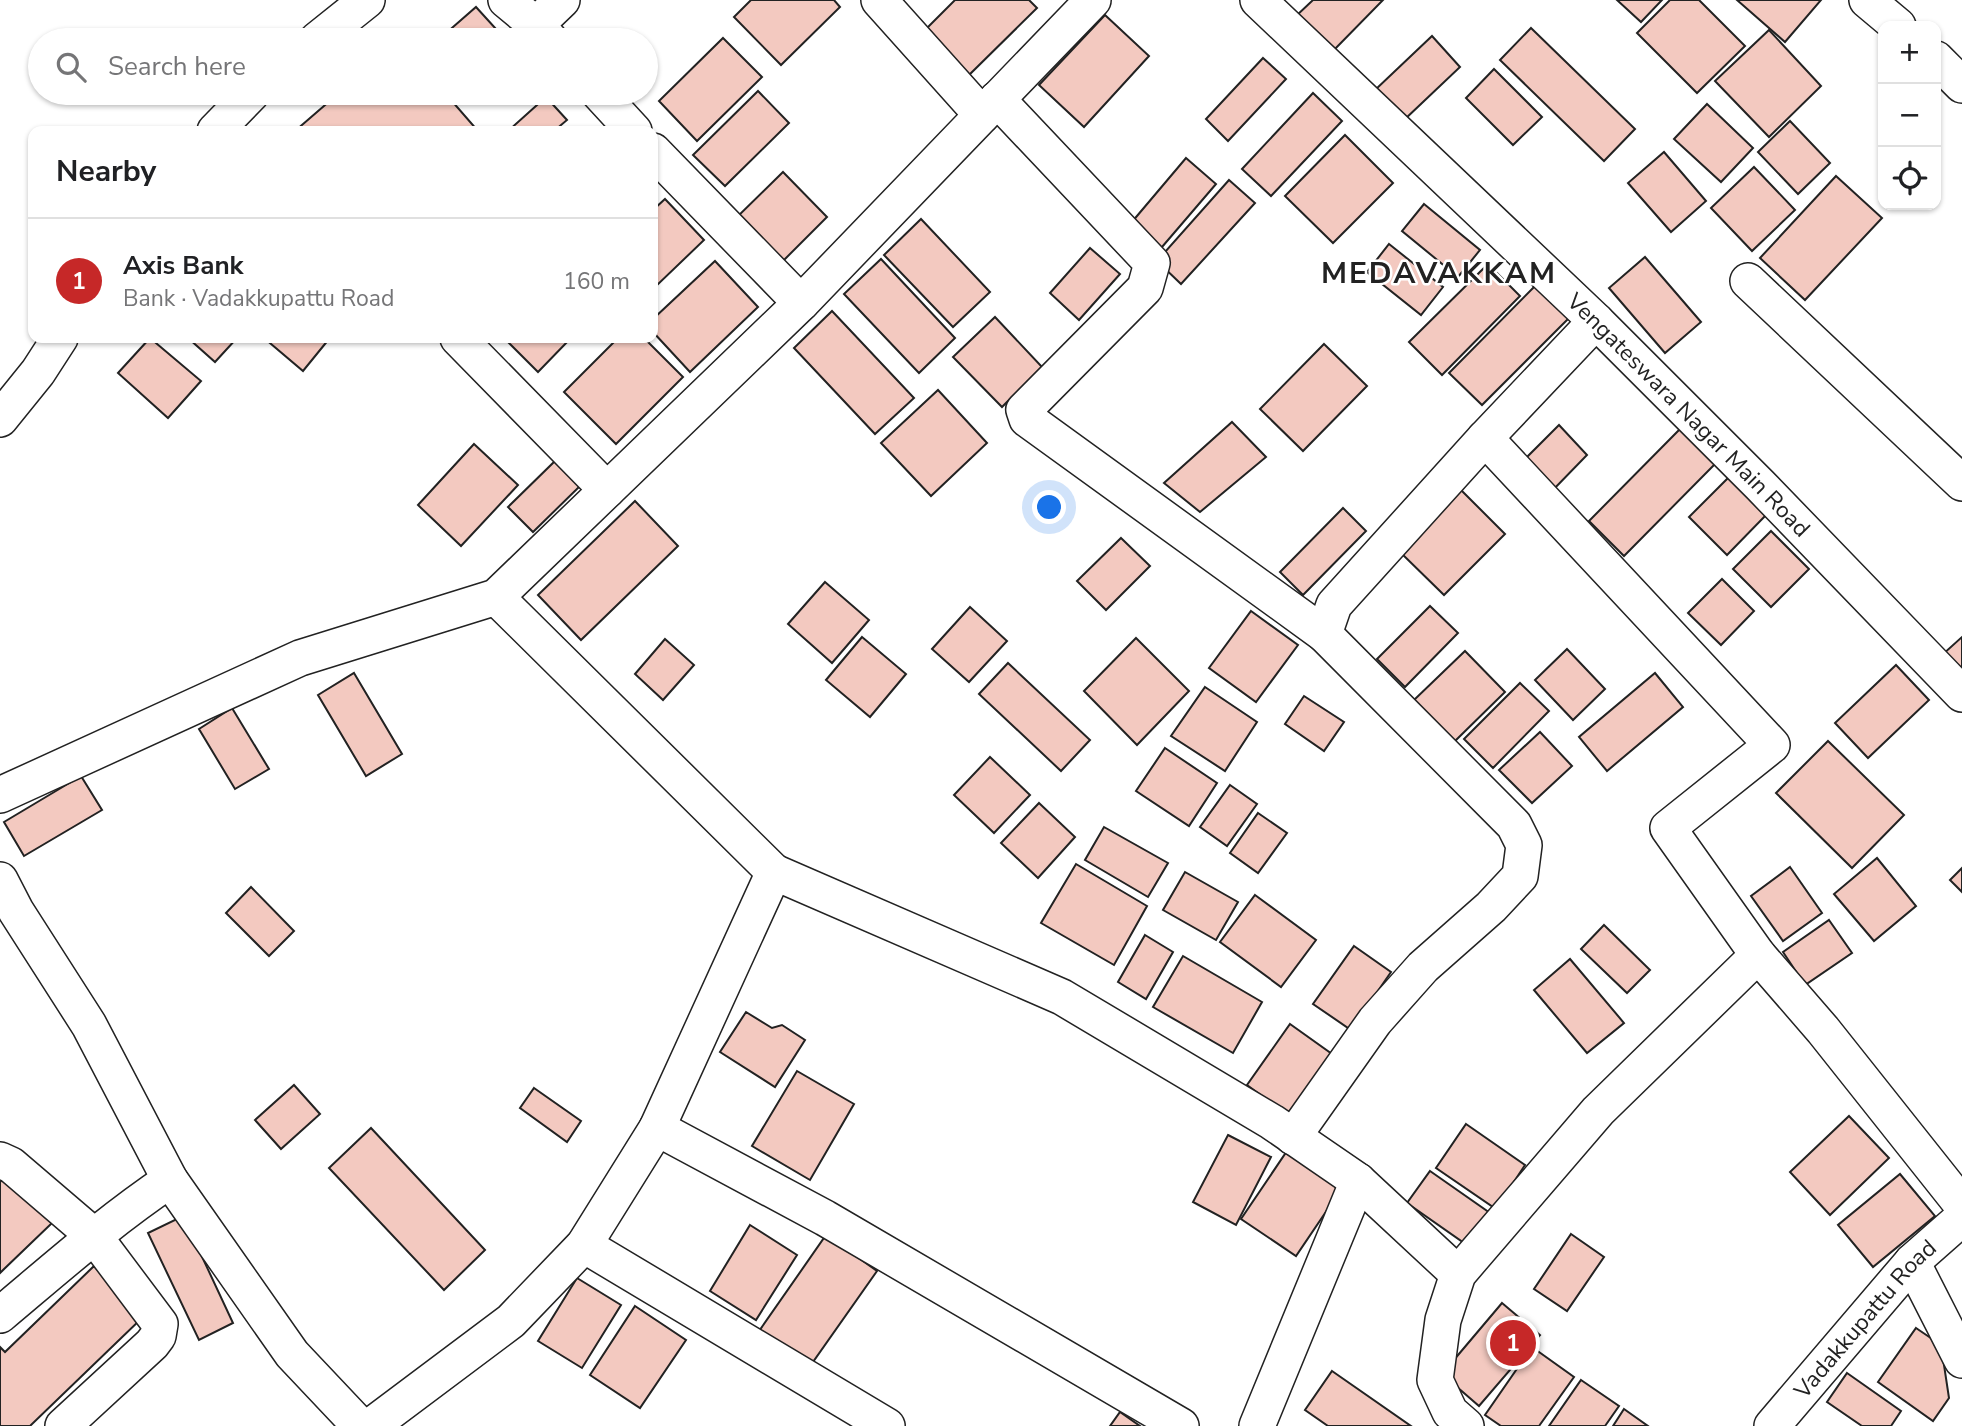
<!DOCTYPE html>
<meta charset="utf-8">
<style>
body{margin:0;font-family:"Nunito Sans",sans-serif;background:#f2f2f2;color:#202124}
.controls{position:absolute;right:21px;top:21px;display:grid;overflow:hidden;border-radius:14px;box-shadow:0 2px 5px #0004}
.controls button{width:63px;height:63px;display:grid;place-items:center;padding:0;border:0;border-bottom:2px solid #e0e0e0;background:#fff;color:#202124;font:35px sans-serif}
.you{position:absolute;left:1050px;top:508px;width:24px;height:24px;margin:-18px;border:5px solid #fff;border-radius:50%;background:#1a73e8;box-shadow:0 0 0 10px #1a73e833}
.badge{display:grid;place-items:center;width:46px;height:46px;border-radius:50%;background:#c62828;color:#fff;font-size:23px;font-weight:700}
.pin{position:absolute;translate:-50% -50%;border:4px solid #fff;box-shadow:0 2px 7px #0006}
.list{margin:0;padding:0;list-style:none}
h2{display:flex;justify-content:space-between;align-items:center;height:91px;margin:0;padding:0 28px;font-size:30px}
h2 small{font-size:23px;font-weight:400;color:#757577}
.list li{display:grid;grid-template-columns:46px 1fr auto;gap:21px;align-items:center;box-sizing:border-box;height:126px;padding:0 28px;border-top:2px solid #e0e0e0}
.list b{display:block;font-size:26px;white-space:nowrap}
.list p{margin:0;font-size:23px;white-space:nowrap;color:#757577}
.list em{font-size:23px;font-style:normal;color:#757577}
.icon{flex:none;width:38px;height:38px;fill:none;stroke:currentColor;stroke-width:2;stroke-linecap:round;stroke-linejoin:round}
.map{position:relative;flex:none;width:1962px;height:1426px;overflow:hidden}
.search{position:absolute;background:#fff;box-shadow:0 2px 5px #0004;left:28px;top:28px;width:630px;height:77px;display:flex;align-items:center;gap:18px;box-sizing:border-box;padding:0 24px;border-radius:38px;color:#757577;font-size:26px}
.panel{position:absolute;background:#fff;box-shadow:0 2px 5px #0004;left:28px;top:126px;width:630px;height:217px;border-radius:14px}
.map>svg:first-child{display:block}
</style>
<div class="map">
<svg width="1962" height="1426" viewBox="0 0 1962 1426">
<rect width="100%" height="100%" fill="#fff"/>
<!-- building -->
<g fill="#f3c9c0" stroke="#222" stroke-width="2">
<path d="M751,0H834L840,7L781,65L734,17Z"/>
<path d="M955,0H1029L1037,8L967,77L923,32Z"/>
<path d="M1313,0H1383L1331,53L1295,17Z"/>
<path d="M1617,0H1662L1641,22Z"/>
<path d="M1670,0H1699L1745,46L1697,93L1637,33Z"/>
<path d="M1737,0H1821L1785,42Z"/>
<path d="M476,7L506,40H451L445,34Z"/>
<path d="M1105,15L1149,56L1084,127L1039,85Z"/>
<path d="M1531,28L1635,129L1604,161L1500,60Z"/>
<path d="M1769,30L1821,86L1769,137L1715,81Z"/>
<path d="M1432,36L1460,67L1404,120L1375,90Z"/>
<path d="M723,38L762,77L697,141L659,101Z"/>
<path d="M1263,58L1286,79L1228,141L1206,119Z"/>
<path d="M1494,69L1542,117L1513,145L1466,98Z"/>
<path d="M758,91L789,123L725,186L693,155Z"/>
<path d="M339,93H445L478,131H295Z"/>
<path d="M1313,93L1342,121L1271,196L1242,169Z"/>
<path d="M546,97L567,120L554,131H508Z"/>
<path d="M1707,104L1753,148L1721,182L1674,139Z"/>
<path d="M1790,121L1830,163L1798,194L1758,152Z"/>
<path d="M1345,135L1393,183L1333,243L1285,196Z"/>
<path d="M1664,152L1706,201L1671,232L1628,183Z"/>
<path d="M1186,158L1216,184L1156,254L1126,229Z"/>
<path d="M1754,167L1795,210L1752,251L1711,208Z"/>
<path d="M783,172L827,217L779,265L734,220Z"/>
<path d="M1836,176L1882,218L1805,300L1760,258Z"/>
<path d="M1229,180L1255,203L1181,284L1157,261Z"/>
<path d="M665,199L704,240L653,289V210Z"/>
<path d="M1424,204L1480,250L1458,277L1402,231Z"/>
<path d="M921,219L990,292L953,327L884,255Z"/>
<path d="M1389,244L1443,287L1421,315L1367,272Z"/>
<path d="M1090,248L1120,274L1079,320L1050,293Z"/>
<path d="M1645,257L1701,322L1665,353L1609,288Z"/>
<path d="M881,259L955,338L919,373L844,294Z"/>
<path d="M715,261L758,307L690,372L653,332V319Z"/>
<path d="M1488,264L1520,296L1442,375L1409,342Z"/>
<path d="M1538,283L1571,316L1482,405L1449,373Z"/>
<path d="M832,311L914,398L875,434L794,348Z"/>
<path d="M995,317L1042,367L1002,407L953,357Z"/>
<path d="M150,338L201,381L168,418L118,373Z"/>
<path d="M188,338H237L215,362Z"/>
<path d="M264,338H327L329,339L303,371Z"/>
<path d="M515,338H571L538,372L509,343Z"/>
<path d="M618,338H644L683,377L616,444L564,392Z"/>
<path d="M1324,344L1367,386L1303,451L1260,409Z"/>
<path d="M938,390L987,443L931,496L881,443Z"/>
<path d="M1232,422L1266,457L1200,512L1164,483Z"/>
<path d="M1559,425L1587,455L1550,493L1521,463Z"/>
<path d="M1680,429L1715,464L1624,556L1589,521Z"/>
<path d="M474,444L518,485L461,546L418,505Z"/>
<path d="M555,461L580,486L533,532L508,507Z"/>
<path d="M1732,474L1769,512L1727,555L1689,517Z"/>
<path d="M1461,490L1505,534L1444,595L1400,552Z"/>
<path d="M635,501L678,546L581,640L538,595Z"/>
<path d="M1343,508L1366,531L1303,595L1280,572Z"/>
<path d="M1771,531L1809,569L1771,607L1733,569Z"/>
<path d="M1121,538L1150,566L1106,610L1077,581Z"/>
<path d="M1722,579L1754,611L1721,645L1688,613Z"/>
<path d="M825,582L869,620L832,663L788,624Z"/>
<path d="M1430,606L1458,633L1405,687L1377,659Z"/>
<path d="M970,607L1007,641L969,682L932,649Z"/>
<path d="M1251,611L1298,645L1256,702L1209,668Z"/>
<path d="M862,637L906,674L870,717L826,680Z"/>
<path d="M1962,637V676L1942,655Z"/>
<path d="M1136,638L1189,691L1137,745L1084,691Z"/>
<path d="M665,639L694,665L663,700L635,674Z"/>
<path d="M1567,649L1605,689L1573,720L1535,680Z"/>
<path d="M1465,651L1505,692L1454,742L1414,700Z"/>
<path d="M1008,663L1090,740L1061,771L979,694Z"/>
<path d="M1896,665L1929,700L1868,758L1835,723Z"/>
<path d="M354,673L402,754L366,776L318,695Z"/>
<path d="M1655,673L1683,707L1607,771L1579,737Z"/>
<path d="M1520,683L1549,711L1493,768L1464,739Z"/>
<path d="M1205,687L1257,722L1225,771L1171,736Z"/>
<path d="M1304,696L1344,722L1324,751L1285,724Z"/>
<path d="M232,708L269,769L235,789L199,729Z"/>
<path d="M1540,732L1572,766L1532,803L1499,770Z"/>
<path d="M1828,741L1904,815L1852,868L1776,793Z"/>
<path d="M1165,748L1217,783L1189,826L1136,791Z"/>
<path d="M990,757L1030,795L994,833L954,795Z"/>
<path d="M81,776L102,810L24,856L4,822Z"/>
<path d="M1230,785L1257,804L1227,846L1200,827Z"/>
<path d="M1039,803L1075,837L1038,878L1001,843Z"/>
<path d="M1258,813L1287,833L1258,873L1230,853Z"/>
<path d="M1104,827L1168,863L1148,897L1085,860Z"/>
<path d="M1877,858L1916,906L1874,941L1834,894Z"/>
<path d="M1076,864L1147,906L1114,965L1041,923Z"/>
<path d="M1790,867L1822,913L1783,941L1751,896Z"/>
<path d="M1962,868V892L1950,880Z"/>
<path d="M1185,872L1238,902L1216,940L1163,910Z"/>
<path d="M251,887L294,931L269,956L226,913Z"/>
<path d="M1255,895L1316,940L1281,987L1220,942Z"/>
<path d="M1829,920L1852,953L1805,985L1783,952Z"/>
<path d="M1604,925L1650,970L1627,993L1581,949Z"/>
<path d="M1145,935L1173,952L1146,999L1118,982Z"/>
<path d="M1354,946L1391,972L1351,1030L1313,1004Z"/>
<path d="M1183,956L1262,1002L1233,1053L1153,1007Z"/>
<path d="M1570,959L1624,1023L1587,1053L1534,990Z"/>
<path d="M746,1012L772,1028L782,1025L805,1040L775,1087L720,1052Z"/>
<path d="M1290,1024L1332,1054L1288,1115L1247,1085Z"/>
<path d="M797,1071L854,1104L810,1180L752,1146Z"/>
<path d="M294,1085L320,1114L281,1149L255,1120Z"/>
<path d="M534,1088L581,1121L567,1142L520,1108Z"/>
<path d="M1849,1116L1889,1158L1830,1215L1790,1172Z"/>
<path d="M1466,1124L1525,1165L1496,1209L1436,1168Z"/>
<path d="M371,1128L485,1250L444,1290L329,1168Z"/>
<path d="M1228,1135L1271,1157L1236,1225L1193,1202Z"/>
<path d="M1287,1151L1342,1188L1296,1256L1241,1219Z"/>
<path d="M1430,1171L1490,1213L1467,1245L1407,1203Z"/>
<path d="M1900,1174L1935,1216L1873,1267L1838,1225Z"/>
<path d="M7,1176L52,1223L0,1273V1182Z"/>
<path d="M183,1216L233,1323L199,1340L148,1233Z"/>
<path d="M750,1225L797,1255L756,1320L710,1291Z"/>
<path d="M1571,1234L1604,1257L1567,1311L1534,1289Z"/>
<path d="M826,1235L877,1271L808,1369L757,1334Z"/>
<path d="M94,1266L143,1317L30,1426H0V1347L5,1352Z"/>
<path d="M577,1278L621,1305L582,1368L538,1341Z"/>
<path d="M1502,1303L1540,1335L1479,1406L1442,1374Z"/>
<path d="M635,1306L686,1340L640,1408L590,1375Z"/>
<path d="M1916,1328L1941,1345L1949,1398L1933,1421L1878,1382Z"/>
<path d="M1532,1347L1574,1377L1539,1426H1501L1485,1415Z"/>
<path d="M1332,1371L1411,1426H1328L1305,1410Z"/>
<path d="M1847,1373L1901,1411L1891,1426H1862L1827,1402Z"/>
<path d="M1581,1380L1619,1406L1605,1426H1549Z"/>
<path d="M1624,1409L1648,1426H1613Z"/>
<path d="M1120,1412L1140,1426H1110Z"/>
</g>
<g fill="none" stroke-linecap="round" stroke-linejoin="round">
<!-- street casing -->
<g stroke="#222" stroke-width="38">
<g id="street">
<path d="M506,0L536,25L550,40"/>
<path d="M879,0L982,115"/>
<path id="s1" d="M1258,0L1596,321L1760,485L1962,694"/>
<path d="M1867,0L1898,26"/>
<path d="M536,25L562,0"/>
<path d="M317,40L367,0"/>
<path d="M1936,59L1962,85"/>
<path d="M599,93L634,131"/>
<path d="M997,99L1152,263L1145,288L1024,410L1027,419L1324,634"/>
<path d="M215,131L252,93"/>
<path d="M653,151L801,303"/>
<path d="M1748,281L1962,483"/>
<path d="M458,338L607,490"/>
<path d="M0,419L38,372L60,338"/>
<path d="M1485,438L1772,745L1668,828L1758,955L1823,1030L1962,1205"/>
<path d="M0,795L300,658L496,597L801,303L1093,0"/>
<path d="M774,872L1062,997L1272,1122L1358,1181L1458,1274"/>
<path d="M0,880L16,911L89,1025L170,1180L292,1354L360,1426"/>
<path d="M657,1128L825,1218L1181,1426"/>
<path d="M1293,1137L1375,1021L1423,967L1491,907L1520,876L1524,845L1514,825L1324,634L1334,605L1485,438L1596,321"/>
<path d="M0,1160L11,1165L94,1236L160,1324L158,1336L152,1344L63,1426"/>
<path d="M584,1245L887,1426"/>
<path d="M1912,1262L1962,1360"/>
<path d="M0,1315C55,1269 110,1220 170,1180"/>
<path d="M371,1426L511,1321L584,1245L657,1128L774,872L496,597"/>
<path d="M1257,1426L1358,1181"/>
<path d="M1466,1426L1450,1412L1435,1380L1443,1320L1458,1274L1598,1111L1758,955"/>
<path id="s2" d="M1772,1426L1912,1262L1962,1218"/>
</g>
</g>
<!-- street -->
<use href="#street" stroke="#fff" stroke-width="35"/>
</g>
<g text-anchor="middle" stroke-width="5" stroke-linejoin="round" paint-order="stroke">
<!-- street labels -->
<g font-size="23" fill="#222" stroke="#fff">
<text dy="8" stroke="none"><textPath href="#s1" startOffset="598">Vengateswara Nagar Main Road</textPath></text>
<text dy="8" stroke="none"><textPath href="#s2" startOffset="142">Vadakkupattu Road</textPath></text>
</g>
<!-- district labels -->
<g font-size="30" font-weight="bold" letter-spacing="2" fill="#222" stroke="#fff">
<text x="1439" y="283">MEDAVAKKAM</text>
</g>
</g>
</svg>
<div class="controls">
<button>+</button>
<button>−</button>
<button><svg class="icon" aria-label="locate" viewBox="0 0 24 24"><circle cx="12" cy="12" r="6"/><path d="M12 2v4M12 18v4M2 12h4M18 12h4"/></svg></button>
</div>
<div class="you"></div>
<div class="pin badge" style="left:1513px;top:1343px">1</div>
<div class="search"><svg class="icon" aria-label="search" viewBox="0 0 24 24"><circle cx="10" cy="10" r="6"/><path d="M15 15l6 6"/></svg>Search here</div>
<section class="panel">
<h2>Nearby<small></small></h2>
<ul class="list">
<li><span class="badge">1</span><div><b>Axis Bank</b><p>Bank · Vadakkupattu Road</p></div><em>160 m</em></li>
</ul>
</section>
</div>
